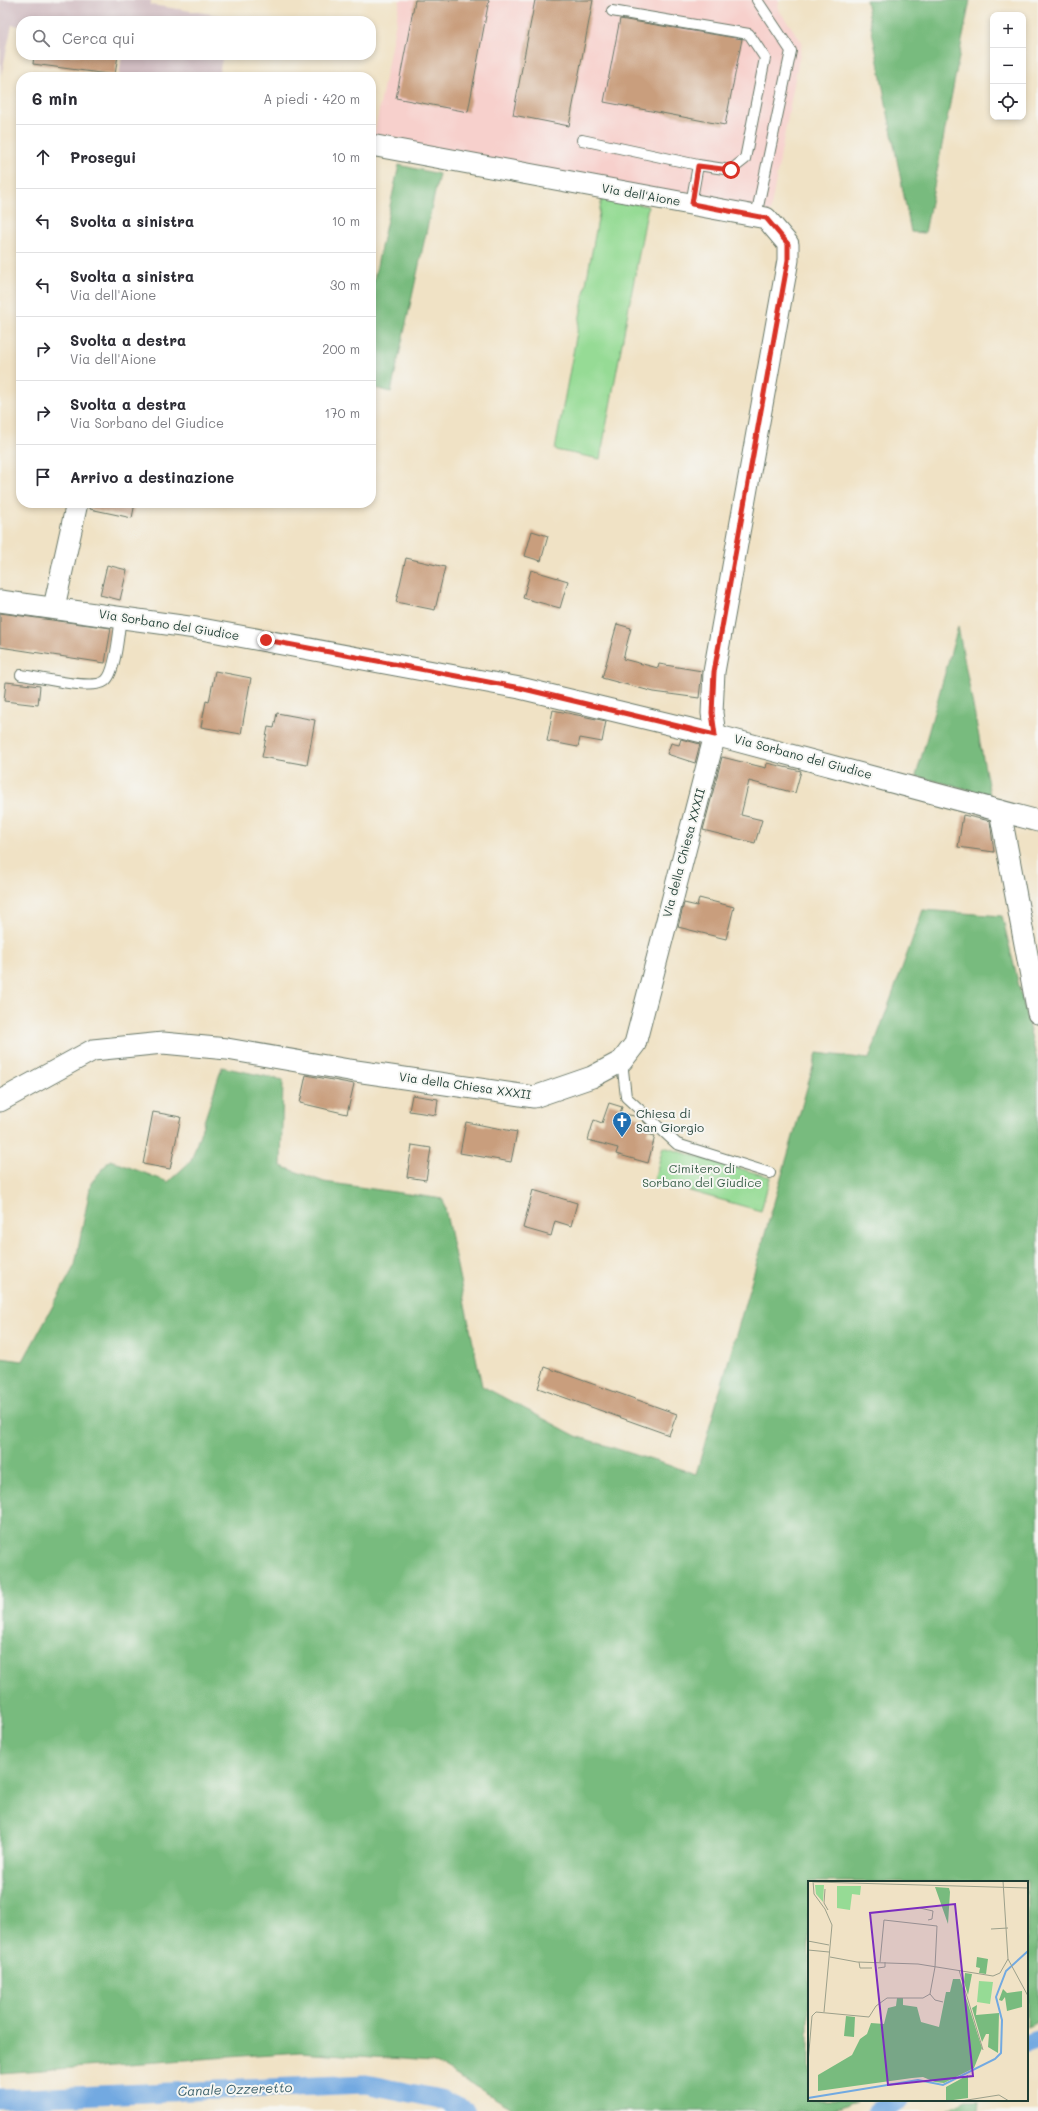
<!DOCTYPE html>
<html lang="it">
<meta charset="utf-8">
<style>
body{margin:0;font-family:Mali,sans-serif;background:#f2f2f3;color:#2b2b33}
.controls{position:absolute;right:12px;top:12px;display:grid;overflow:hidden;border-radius:8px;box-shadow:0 2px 6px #0003}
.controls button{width:36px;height:36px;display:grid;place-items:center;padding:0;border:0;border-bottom:1px solid #e1e1e2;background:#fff;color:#2b2b33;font:20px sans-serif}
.stop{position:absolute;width:12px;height:12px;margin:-9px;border:3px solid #d93025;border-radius:50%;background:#fff}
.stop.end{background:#d93025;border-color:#fff;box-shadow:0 1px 4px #0008}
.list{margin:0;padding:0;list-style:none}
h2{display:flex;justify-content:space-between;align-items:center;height:52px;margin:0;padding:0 16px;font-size:17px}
h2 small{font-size:13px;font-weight:400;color:#7c7c81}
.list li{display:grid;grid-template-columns:26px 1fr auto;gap:12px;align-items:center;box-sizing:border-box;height:64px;padding:0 16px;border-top:1px solid #e1e1e2}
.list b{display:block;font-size:15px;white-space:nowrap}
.list p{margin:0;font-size:13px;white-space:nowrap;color:#7c7c81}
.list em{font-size:13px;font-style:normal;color:#7c7c81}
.icon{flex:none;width:22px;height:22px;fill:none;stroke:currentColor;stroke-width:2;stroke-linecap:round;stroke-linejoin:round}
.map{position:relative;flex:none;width:1038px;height:2111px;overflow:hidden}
.search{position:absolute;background:#fff;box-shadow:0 2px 6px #0003;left:16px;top:16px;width:360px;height:44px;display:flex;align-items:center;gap:10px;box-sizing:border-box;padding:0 14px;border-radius:16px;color:#7c7c81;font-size:15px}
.panel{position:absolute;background:#fff;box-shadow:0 2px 6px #0003;left:16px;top:72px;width:360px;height:436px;border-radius:16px}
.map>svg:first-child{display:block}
</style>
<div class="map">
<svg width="1038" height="2111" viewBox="0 0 1038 2111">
<rect width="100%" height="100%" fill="#f6f6f2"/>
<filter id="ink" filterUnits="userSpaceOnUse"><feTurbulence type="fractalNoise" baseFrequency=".025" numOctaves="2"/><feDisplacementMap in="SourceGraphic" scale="8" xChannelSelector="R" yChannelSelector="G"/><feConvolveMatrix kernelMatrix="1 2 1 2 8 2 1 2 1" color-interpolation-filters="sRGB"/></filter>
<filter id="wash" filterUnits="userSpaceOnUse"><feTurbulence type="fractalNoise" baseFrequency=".012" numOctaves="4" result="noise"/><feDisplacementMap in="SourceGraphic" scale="16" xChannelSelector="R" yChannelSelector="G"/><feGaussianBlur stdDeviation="0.9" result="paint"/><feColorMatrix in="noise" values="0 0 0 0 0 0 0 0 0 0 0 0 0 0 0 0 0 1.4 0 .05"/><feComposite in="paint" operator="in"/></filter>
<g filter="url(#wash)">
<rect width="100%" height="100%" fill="#f0e2c5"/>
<!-- built -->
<path fill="#f7d0cc" d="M400,0H779L778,9L802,42L770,212L373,141Z"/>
<!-- industrial -->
<g fill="#d2bec3">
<path d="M0,0H151V5L231,17L230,21H21V26L12,25L1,76Z"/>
<path d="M122,55H223L218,77H133L119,75Z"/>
</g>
<!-- green -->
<g fill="#96db95" stroke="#5a8c64">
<path d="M602,198L648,206L600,459L555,450Z"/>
<path d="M663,1147L770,1177L761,1211L654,1181Z"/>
</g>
<!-- forest -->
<g fill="#78bb7e" stroke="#4c7c59">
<path d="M866,0H970L925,233L911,232Z"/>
<path d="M399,165L439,174L391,392L371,387V293Z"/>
<path d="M958,627L990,795L916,776Z"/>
<path d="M923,910L1002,916L1038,1064V2022L1027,2027V1882H809V2100H857L832,2111H517L432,2061L300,2052L0,2073V1358L23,1361L75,1265L91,1183L110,1160L168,1182L191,1161L222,1067L283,1080L281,1166L324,1182L443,1199L482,1386L576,1436L696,1474L817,1053L869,1059Z"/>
<path d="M966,2100H979L978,2111H944Z"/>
</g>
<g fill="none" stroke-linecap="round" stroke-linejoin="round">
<!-- canal -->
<g stroke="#72a9e1" stroke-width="19">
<path d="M1027,2044L1038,2040"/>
<path d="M0,2099L366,2084L440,2099L466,2111"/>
<path d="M877,2111L900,2100"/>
</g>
</g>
<g id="blocks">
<!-- building -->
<g fill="#c99e7d">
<path d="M415,0H489L468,112L396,98Z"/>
<path d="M535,0H593L569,126L513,115Z"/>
<path d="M620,19L742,39L725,125L604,102Z"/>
<path d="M34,55H118L115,75L33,64Z"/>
<path d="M91,503H135L132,518L90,509Z"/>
<path d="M532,531L548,536L541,561L525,556Z"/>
<path d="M406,558L445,567L435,610L396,602Z"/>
<path d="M107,565L127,570L120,600L100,595Z"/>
<path d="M531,570L568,581L560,608L523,598Z"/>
<path d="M0,613L111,628L105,663L0,647Z"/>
<path d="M617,624L631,628L623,659L658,668L659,664L702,671L699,698L654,692L602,678Z"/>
<path d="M215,671L251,678L241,734L201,727L206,701L209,702Z"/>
<path d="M6,682L40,686L38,705L4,701Z"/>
<path d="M553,710L606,721L602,742L580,738L578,747L547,741Z"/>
<path d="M277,713L315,720L307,765L262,757L268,727L274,728Z"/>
<path d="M681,739L700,744L695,763L667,754L671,743L679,745Z"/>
<path d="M722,757L766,768L767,763L801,771L795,793L749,781L741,815L762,820L755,843L703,830Z"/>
<path d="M963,815L990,821L994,852L958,847Z"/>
<path d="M699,898L734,907L726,939L678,927L684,903L697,906Z"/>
<path d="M306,1075L354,1084L347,1114L300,1103Z"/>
<path d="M412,1095L438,1099L436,1115L409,1111Z"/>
<path d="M609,1103L622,1107L620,1113L639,1117L649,1127L647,1134L655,1136L648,1163L616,1154L618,1148L588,1140L594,1120L602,1123Z"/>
<path d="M153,1112L181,1117L170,1169L143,1164Z"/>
<path d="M466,1122L517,1132L511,1162L460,1153Z"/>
<path d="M412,1145L431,1148L426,1180L407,1177Z"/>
<path d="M533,1190L577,1203L571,1226L555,1221L551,1236L523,1228Z"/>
<path d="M545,1367L677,1414L669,1435L538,1388Z"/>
</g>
</g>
</g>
<g filter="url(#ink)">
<use href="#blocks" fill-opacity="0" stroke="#687767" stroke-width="1"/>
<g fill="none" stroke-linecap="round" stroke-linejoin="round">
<!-- service casing -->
<g stroke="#687767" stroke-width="12">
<g id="service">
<path d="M612,11L749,34L765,58L745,159L731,170L698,165"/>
<path d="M582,140L698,165L691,204"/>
<path d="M756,216L791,51L757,0"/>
<path d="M21,675C39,677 92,691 105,681C116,673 119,630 121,616"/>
<path d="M622,1061L626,1097L677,1144L770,1173"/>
</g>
</g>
<!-- minor casing -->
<g stroke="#687767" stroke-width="23">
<g id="minor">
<path d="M0,601L196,628L520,688L715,735L1038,821"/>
<path d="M54,607L77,503"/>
<path d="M1000,811L1038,1013"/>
<path d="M0,1101L93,1050L163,1043L227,1049L349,1070L534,1097L592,1077L622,1061L635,1044L715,735L712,713L714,672L788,260V244L766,218L371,145"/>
</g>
</g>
<!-- service -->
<use href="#service" stroke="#fff" stroke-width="10"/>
<!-- minor -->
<use href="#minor" stroke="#fff" stroke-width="21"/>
</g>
</g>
<g fill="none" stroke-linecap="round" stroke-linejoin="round" filter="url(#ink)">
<!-- route -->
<path stroke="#d93025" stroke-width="5" d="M266,640L520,688L715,735L712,713L714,672L788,260V244L766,218L692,204L698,166L731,170"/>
</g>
<!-- icons -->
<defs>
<g id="church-pin" transform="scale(1)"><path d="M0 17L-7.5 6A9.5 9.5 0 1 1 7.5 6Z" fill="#1f6fb2" stroke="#f6f6f2"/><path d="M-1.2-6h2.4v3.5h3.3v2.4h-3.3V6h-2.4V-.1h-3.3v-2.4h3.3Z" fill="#fff"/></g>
</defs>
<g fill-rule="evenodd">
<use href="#church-pin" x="622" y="1121"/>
</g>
<g text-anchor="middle" stroke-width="4" stroke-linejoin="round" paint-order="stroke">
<!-- street labels -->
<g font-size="12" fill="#1f3d34" stroke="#f6f6f2">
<text transform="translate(641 195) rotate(10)" y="4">Via dell'Aione</text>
<text transform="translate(169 625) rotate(9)" y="4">Via Sorbano del Giudice</text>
<text transform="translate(803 757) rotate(15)" y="4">Via Sorbano del Giudice</text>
<text transform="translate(684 853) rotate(-75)" y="4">Via della Chiesa XXXII</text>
<text transform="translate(465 1086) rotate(8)" y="4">Via della Chiesa XXXII</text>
</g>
<!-- poi labels -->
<g font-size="12" fill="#1f3d34" stroke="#f6f6f2" text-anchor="start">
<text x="636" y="1118">Chiesa di<tspan x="636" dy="14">San Giorgio</tspan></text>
</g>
<!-- park labels -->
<g font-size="12" fill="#375d47" stroke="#f6f6f2">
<text x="702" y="1173">Cimitero di<tspan x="702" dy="14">Sorbano del Giudice</tspan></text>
</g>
<!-- water labels -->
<g font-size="13" font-style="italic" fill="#385d68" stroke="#f6f6f2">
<text transform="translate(235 2089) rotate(-2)" y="5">Canale Ozzeretto</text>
</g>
</g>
<!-- overview -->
<g transform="translate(808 1881)">
<rect width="220" height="220" fill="#f0e2c5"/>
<path d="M7,4H16L15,21L8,13ZM29,5H53L52,14L44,13L42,29L29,27ZM171,100L185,101L182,123L169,121Z" fill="#96db95"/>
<path d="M127,6L141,7L142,11L140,43ZM169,76L180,78L178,93L171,92L172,87L168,86ZM157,92L164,93L160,114L156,101ZM145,98H152L174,167L166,187L136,202L127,201L115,196L104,197L10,210V194L44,174L52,158L59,153L63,142L76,143L80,127L88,125L89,117H95V124L109,126L113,141L131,146L138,111H142ZM195,108L199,112L214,110V126L199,130L197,116L194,120L191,119ZM169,124L168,134L191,132L190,172L180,166L181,153H178L174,161L164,127ZM38,135L47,136L46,156L36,155ZM160,194V217L138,220V206Z" fill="#78bb7e"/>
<path fill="none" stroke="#72a9e1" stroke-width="2" d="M0,217L110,199L135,204L187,178L193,172L194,139L188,116L198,90L220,70"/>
<path fill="none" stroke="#9ca08b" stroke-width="1" d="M5,0L6,13L17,28L24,44L16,131M195,0L200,78L220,115M6,1L220,7M17,8L16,22L20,29M112,27L125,30L124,38L120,39M183,48L200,47M0,60L21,64M0,69L21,71M22,76L49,81L110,83L185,95L192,92L200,78M51,81L52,87H64M70,87L77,86V81M151,89L175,169M122,113L127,119L135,121M0,182L4,135L8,131L61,136L68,125L79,117H115L122,113L127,86L129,45L76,39L72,81M153,220L191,214L201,220"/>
<path fill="#7b2cbf" fill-opacity="0.15" stroke="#7b2cbf" stroke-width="2" d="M147,23L165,195L80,204L62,32Z"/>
<rect width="220" height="220" fill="none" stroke="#1f3d34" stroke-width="2"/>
</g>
</svg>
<div class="controls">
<button>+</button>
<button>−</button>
<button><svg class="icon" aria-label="locate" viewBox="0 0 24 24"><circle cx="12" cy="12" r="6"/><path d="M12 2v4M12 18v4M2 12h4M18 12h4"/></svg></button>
</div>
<div class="stop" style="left:731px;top:170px"></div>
<div class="stop end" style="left:266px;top:640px"></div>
<div class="search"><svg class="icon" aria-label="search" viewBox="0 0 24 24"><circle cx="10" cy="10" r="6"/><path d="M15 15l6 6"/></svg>Cerca qui</div>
<section class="panel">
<h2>6 min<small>A piedi · 420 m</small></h2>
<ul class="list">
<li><svg class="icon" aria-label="ahead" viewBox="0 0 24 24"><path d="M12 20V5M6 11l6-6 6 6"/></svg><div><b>Prosegui</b></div><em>10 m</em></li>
<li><svg class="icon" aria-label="left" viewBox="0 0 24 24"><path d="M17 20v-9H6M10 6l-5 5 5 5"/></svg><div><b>Svolta a sinistra</b></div><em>10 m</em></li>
<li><svg class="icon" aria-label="left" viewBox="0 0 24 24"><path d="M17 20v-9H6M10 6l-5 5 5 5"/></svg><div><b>Svolta a sinistra</b><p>Via dell'Aione</p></div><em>30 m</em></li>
<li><svg class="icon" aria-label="right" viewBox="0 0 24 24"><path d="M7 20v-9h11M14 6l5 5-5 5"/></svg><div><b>Svolta a destra</b><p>Via dell'Aione</p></div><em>200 m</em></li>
<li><svg class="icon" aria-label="right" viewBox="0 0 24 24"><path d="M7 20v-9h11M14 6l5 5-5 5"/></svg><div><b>Svolta a destra</b><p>Via Sorbano del Giudice</p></div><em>170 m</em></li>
<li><svg class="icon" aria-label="arrive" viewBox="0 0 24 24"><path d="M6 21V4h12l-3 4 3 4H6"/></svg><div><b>Arrivo a destinazione</b></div></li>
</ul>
</section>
</div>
